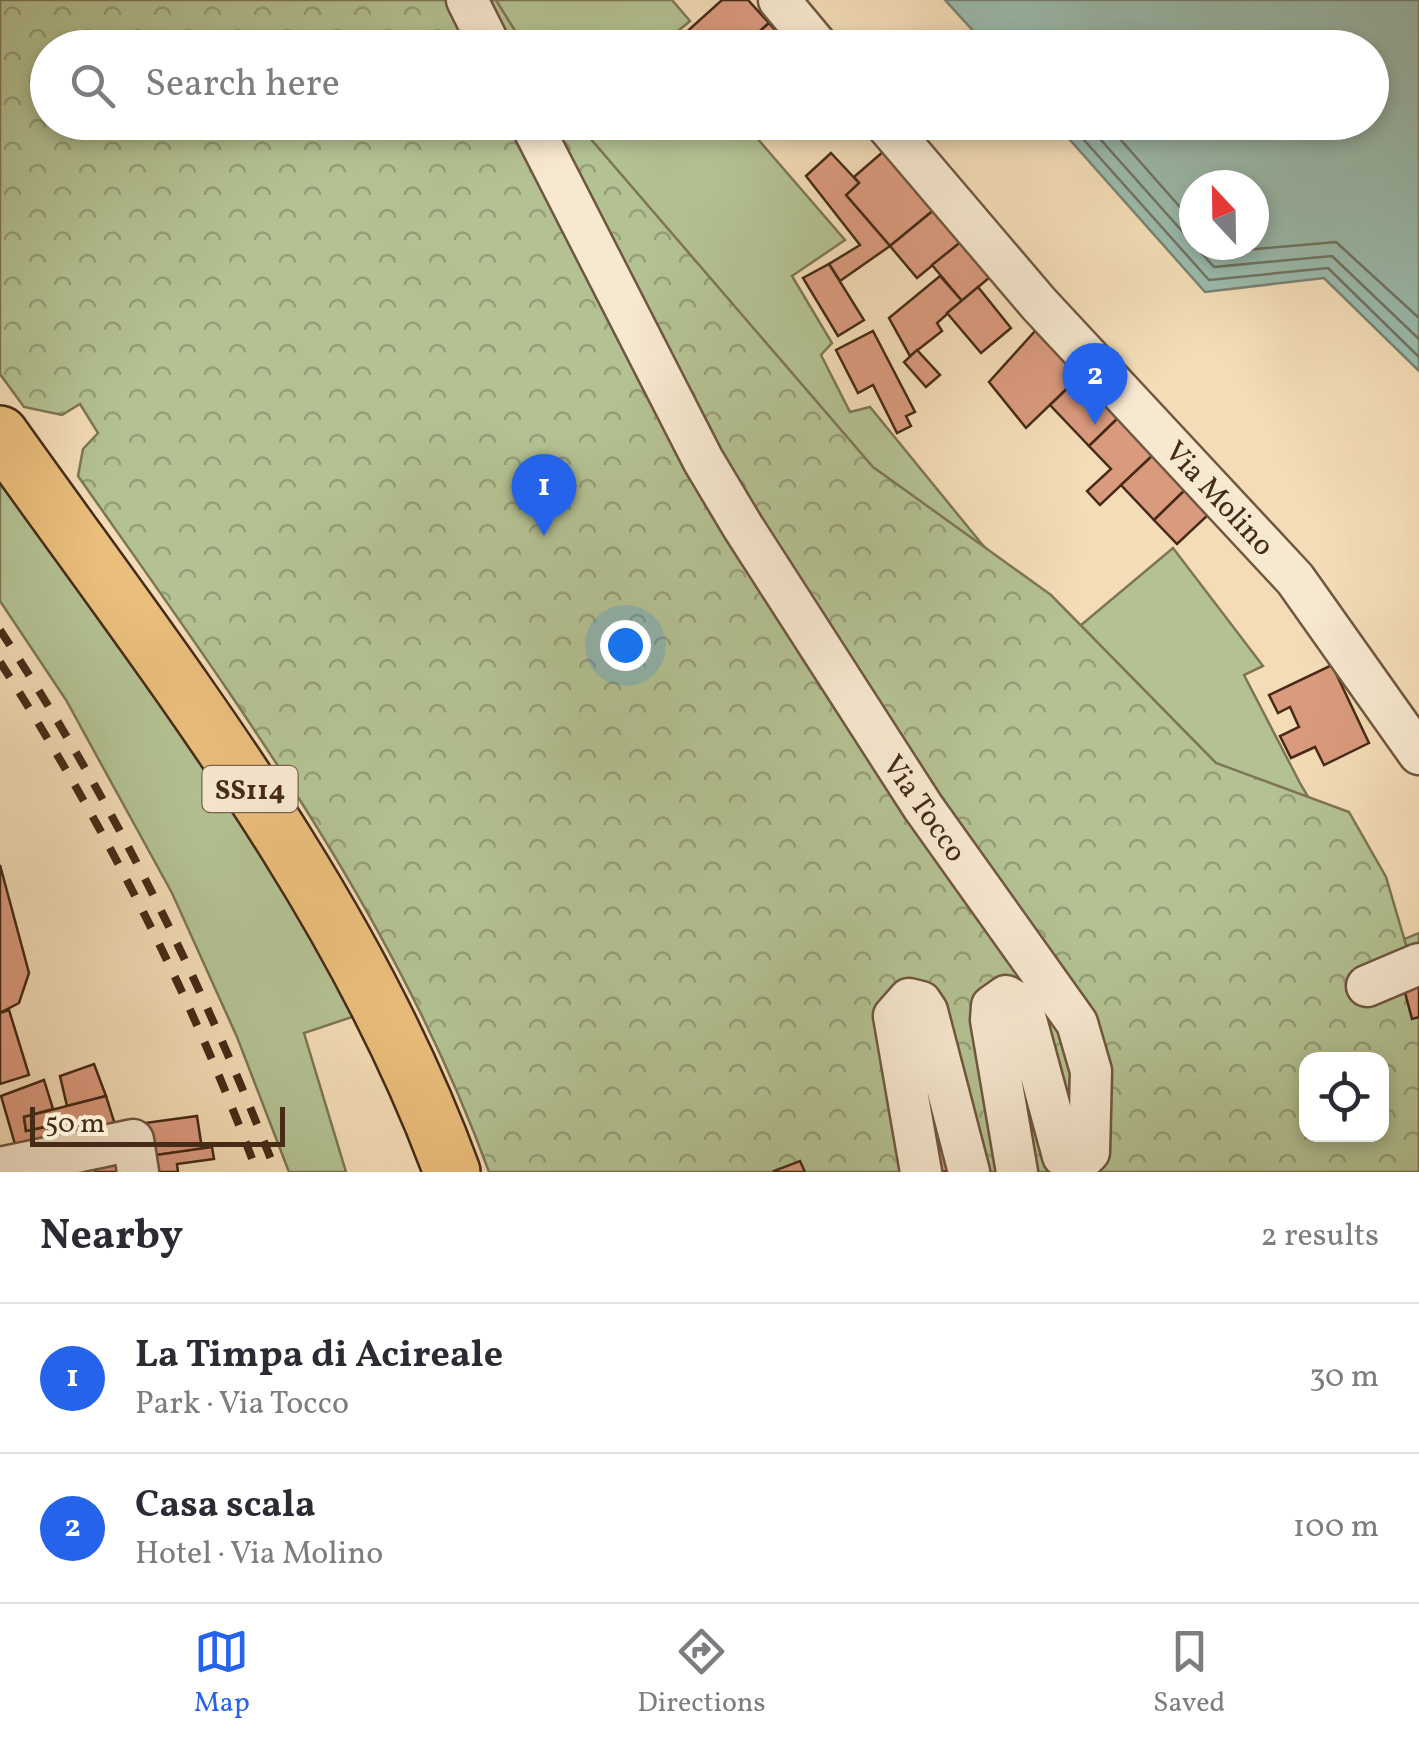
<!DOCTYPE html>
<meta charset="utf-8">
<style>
body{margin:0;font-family:Vollkorn,serif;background:#f7f7f7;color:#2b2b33}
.controls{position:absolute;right:30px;bottom:30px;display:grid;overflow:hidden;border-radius:20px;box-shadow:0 5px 15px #0003}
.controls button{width:90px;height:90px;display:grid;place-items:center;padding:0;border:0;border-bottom:2px solid #e1e1e2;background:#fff;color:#2b2b33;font:50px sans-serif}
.compass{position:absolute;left:1179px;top:170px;width:90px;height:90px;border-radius:50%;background:#fff;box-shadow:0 5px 15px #0003;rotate:338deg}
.scale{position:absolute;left:30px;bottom:25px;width:255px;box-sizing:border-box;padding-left:10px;border:5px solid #462b17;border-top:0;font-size:28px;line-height:35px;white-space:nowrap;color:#462b17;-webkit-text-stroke:8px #f7e8d0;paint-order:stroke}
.you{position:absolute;left:625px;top:645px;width:35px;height:35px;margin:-25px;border:8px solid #fff;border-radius:50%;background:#1a73e8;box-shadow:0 0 0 15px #1a73e833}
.badge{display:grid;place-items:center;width:65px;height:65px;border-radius:50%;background:#2563eb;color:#fff;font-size:32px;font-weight:700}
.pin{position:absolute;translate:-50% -82px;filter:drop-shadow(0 2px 5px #0008)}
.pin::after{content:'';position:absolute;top:52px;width:35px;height:30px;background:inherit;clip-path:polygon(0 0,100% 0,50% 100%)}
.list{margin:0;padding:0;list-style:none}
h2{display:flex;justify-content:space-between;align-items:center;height:130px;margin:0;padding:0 40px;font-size:42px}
h2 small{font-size:32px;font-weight:400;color:#7c7c81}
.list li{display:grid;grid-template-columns:65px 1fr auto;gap:30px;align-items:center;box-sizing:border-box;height:150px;padding:0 40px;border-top:2px solid #e1e1e2}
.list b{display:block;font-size:38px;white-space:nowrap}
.list p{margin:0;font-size:32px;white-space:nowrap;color:#7c7c81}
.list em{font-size:32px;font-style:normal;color:#7c7c81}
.icon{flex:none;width:55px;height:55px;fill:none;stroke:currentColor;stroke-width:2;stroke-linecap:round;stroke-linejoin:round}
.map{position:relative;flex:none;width:1419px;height:1172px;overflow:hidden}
.search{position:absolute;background:#fff;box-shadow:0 5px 15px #0003;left:30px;right:30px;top:30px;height:110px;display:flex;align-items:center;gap:25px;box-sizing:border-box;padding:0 35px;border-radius:55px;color:#7c7c81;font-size:38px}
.sheet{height:430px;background:#fff}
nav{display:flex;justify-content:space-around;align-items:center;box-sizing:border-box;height:140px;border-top:2px solid #e1e1e2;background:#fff;font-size:28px;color:#7c7c81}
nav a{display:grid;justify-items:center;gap:5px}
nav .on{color:#2563eb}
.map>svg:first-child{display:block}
</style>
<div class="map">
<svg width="1419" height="1172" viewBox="0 0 1419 1172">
<defs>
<pattern id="forest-crowns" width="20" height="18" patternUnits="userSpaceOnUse" patternTransform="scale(2.5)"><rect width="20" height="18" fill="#b4c293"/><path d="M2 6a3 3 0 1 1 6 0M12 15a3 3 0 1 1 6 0" fill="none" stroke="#949e77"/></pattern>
</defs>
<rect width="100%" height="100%" fill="#f3dcb6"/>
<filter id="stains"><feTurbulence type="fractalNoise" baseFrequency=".002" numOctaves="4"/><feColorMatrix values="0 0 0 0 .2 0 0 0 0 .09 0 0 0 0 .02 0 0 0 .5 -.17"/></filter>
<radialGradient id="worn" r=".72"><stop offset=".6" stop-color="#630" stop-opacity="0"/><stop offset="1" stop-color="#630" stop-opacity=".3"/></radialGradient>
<!-- green -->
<g fill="#b4c293" stroke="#7d7655" stroke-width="2.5" fill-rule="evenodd">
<path d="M484,0H672L690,21L671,37L679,47H517Z"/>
<path d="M552,123H744L845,240L792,276L832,343L821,355L850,412L870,407L981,543L1068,636L1173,548L1263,666L1244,675L1301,785L1395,943L1419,933V1172H1104ZM1306,1060H1382V1134H1306Z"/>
<path d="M0,476C126,651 251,827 358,1015L304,1033L346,1172H289L237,1037L172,893L66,700L0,601Z"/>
</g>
<!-- forest -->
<path fill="url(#forest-crowns)" stroke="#7d7655" stroke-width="2.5" fill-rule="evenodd" d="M0,0H496L525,47L48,48V122L577,123L873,467L1051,595L1216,763L1349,812L1386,877L1419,989V1172H489C396,916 233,697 78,476L83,449L98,433L80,404L62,415L24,407L0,374ZM1306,1060H1382V1134H1306Z"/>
<!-- water -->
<path fill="#9bbcae" stroke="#798272" stroke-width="2.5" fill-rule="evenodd" d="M945,0H1419V371L1324,278L1205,292L1055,123L1372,122V48L988,47ZM1194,185H1254V245H1194Z"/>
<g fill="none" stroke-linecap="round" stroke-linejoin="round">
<!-- shore -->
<g stroke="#707462" stroke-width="2.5">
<path d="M1068,122L1209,280L1328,268L1419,357"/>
<path d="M1085,122L1214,267L1332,256L1419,339"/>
<path d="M1105,122L1194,223"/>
<path d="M1214,245L1222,252L1336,242L1419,318"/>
</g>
</g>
<!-- building -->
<g fill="#da9a7e" stroke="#462b17" stroke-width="2.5">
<path d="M722,0H748L769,23L741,48H720L712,38L694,48L683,35Z"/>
<path d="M769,23L788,45L785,48H741Z"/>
<path d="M885,150L935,209L890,246L846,195L859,183L854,177Z"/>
<path d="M831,153L859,183L846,195L890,246L840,281L829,264L860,245L806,176Z"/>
<path d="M935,209L962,241L917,278L890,246Z"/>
<path d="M962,241L991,276L962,301L932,265Z"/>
<path d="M829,264L864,320L838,336L803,278Z"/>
<path d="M940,276L962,301L937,323L942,331L910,356L889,318Z"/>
<path d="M978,287L1011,328L981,353L947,313Z"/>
<path d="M873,331L915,412L906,416L911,426L897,433L873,385L858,393L836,350Z"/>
<path d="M1035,331L1079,377L1026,428L989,382Z"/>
<path d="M917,350L940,375L926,387L904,362Z"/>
<path d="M1079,377L1118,418L1089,446L1050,405Z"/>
<path d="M1118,418L1153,455L1100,505L1087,491L1111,469L1089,446Z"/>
<path d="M1153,455L1186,489L1154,520L1121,485Z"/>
<path d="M1186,489L1209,514L1177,544L1154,520Z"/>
<path d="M1332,665L1369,743L1324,765L1315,747L1291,758L1280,736L1299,727L1290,707L1278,713L1269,695Z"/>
<path d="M0,865L29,973L19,1003L0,1013Z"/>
<path d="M1419,976V1017L1412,1019L1402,981Z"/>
<path d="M9,1010L29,1075L0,1084V1013Z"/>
<path d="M94,1064L106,1096L67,1106L60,1076Z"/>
<path d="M44,1080L53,1109L24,1117L26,1131L46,1127L50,1145L17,1151L1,1096Z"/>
<path d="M106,1096L117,1131L67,1142L62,1123L26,1131L24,1117Z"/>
<path d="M197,1116L202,1149L149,1156L145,1123Z"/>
<path d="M944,1133L954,1171L938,1172L929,1137Z"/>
<path d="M212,1147L214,1159L177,1164L178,1172H151L149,1156Z"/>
<path d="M122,1159L124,1172H95L94,1166Z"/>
<path d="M800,1161L805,1172H775L774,1171Z"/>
</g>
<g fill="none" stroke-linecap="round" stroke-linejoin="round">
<!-- street casing -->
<g stroke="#71573f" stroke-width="45">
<g id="street">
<path d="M467,0L491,48"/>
<path d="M779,0L819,48"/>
<path d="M530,122L703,460L743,527L923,807L1077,1023L1091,1071L1089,1152L1077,1164L1063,1156L1022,1005L1006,996L992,1006L991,1020L1017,1172"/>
<path d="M884,122L1039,304L1295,579L1419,754"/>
<path d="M1367,986L1419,964"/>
<path d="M0,1168L133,1140L138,1172"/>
<path d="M921,1172L894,1016L909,999L921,1002L927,1011L969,1172"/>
</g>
</g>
<!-- primary casing -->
<g stroke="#462b17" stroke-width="60">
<path id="primary" d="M0,434C167,669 352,899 452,1172"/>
</g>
<!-- street -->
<use href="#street" stroke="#f7e8d0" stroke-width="40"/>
<!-- primary -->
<use href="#primary" stroke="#eabe7b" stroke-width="55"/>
<!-- rail -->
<g stroke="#462b17" stroke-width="8" stroke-dasharray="18 18" stroke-linecap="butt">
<path d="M0,630C113,801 202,982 276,1172"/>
<path d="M0,662C104,824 190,992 257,1172"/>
</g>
</g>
<g text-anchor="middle" stroke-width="9" stroke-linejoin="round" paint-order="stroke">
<!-- shield labels -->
<rect fill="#f7e8d0" stroke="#7b644e" stroke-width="2.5" x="202.5" y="766" width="95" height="46" rx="8"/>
<g font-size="28" font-weight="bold" fill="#462b17">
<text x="250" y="799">SS114</text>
</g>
<!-- street labels -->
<g font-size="30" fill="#462b17" stroke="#f7e8d0">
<text transform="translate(1220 498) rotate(47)" y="10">Via Molino</text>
<text transform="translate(925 808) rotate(55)" y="10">Via Tocco</text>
</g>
</g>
<rect width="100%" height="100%" filter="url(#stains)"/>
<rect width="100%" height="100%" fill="url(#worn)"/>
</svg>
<div class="controls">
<button><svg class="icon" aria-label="locate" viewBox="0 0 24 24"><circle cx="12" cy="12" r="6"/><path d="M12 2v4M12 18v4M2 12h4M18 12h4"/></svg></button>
</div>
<svg class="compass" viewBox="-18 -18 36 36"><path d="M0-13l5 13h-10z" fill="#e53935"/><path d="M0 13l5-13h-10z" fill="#7c7c81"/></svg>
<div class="scale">50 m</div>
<div class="you"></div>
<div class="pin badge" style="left:544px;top:536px">1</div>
<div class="pin badge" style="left:1095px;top:425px">2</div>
<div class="search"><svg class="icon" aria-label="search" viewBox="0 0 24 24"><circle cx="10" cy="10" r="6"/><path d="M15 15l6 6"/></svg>Search here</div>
</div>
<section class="sheet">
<h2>Nearby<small>2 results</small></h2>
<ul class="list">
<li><span class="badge">1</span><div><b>La Timpa di Acireale</b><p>Park · Via Tocco</p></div><em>30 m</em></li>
<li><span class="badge">2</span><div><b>Casa scala</b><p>Hotel · Via Molino</p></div><em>100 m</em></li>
</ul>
</section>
<nav>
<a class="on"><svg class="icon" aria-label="map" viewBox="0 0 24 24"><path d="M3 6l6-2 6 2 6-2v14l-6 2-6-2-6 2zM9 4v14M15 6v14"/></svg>Map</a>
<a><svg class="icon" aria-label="directions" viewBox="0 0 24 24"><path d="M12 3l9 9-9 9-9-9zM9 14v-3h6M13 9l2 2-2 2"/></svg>Directions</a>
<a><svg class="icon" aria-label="saved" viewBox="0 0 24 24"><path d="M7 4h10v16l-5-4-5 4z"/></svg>Saved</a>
</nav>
